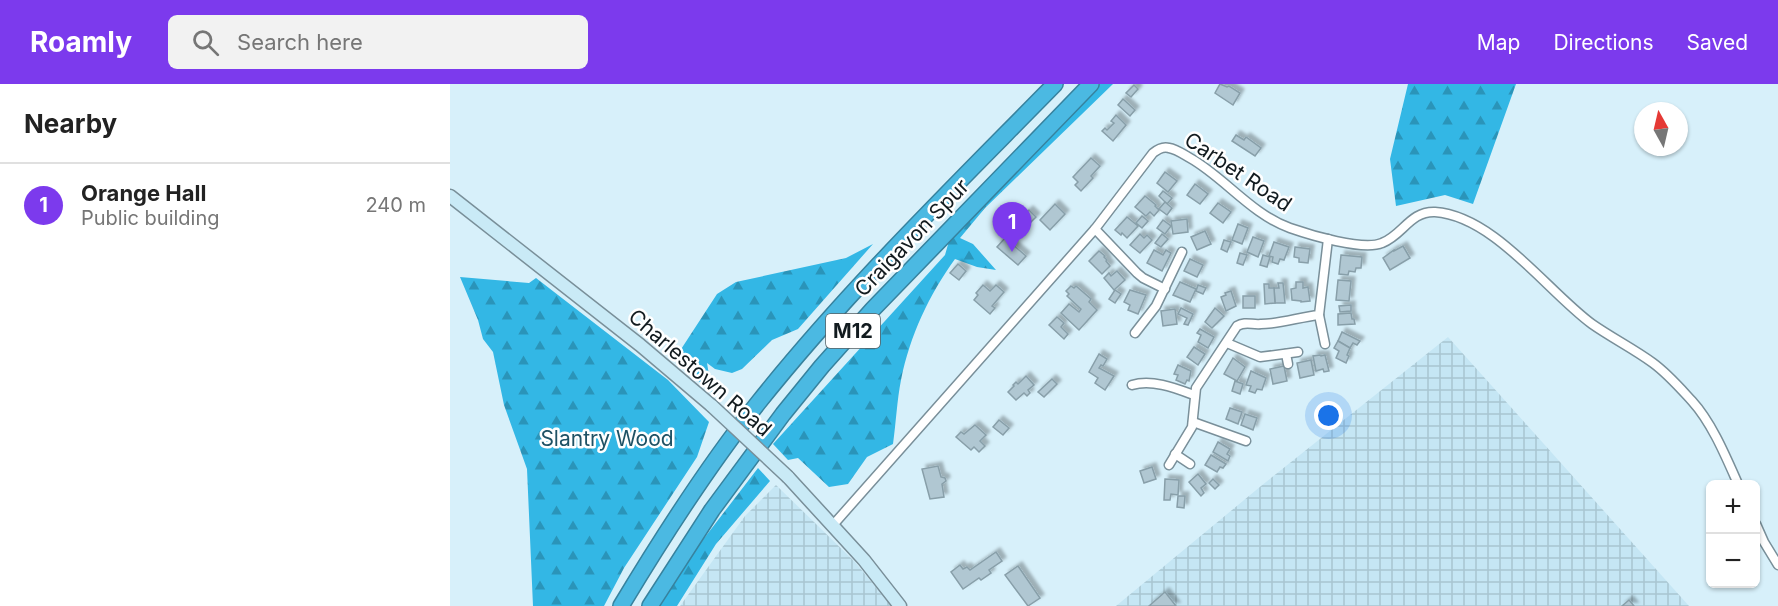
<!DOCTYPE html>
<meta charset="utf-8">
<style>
body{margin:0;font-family:Inter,sans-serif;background:#f2f2f2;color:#222}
.controls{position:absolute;right:18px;bottom:18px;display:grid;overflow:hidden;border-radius:9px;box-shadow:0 2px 4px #0004}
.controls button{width:54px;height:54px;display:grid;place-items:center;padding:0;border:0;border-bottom:2px solid #e0e0e0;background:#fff;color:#222;font:30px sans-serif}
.compass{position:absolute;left:1184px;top:18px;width:54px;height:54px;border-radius:50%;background:#fff;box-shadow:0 2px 4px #0004;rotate:352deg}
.you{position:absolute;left:879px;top:332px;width:21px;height:21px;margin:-15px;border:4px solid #fff;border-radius:50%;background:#1a73e8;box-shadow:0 0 0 9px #1a73e833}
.badge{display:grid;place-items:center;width:39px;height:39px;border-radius:50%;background:#7c3aed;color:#fff;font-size:20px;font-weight:700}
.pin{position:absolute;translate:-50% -50px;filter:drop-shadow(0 2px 3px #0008)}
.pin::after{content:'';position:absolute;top:32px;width:21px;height:18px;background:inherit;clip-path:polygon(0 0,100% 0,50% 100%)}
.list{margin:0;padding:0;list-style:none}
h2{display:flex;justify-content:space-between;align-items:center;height:78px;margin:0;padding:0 24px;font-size:26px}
h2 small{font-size:20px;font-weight:400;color:#767676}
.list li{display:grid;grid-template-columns:39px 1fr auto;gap:18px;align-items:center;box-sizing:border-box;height:84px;padding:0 24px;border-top:2px solid #e0e0e0}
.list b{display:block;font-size:22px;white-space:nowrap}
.list p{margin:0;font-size:20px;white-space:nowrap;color:#767676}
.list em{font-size:20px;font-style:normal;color:#767676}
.icon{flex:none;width:33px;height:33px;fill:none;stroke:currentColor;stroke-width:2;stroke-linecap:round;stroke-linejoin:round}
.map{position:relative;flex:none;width:1328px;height:522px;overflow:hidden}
header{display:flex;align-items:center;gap:36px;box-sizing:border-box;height:84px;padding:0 30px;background:#7c3aed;color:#fff}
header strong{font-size:28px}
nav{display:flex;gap:33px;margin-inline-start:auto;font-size:21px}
.search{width:420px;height:54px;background:#f2f2f2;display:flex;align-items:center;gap:15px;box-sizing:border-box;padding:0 21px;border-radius:9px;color:#767676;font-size:22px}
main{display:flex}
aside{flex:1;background:#fff}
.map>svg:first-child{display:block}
</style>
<header>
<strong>Roamly</strong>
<div class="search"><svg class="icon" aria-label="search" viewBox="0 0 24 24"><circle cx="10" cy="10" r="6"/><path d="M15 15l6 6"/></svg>Search here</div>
<nav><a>Map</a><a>Directions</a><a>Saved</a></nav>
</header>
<main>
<aside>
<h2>Nearby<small></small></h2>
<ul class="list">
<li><span class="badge">1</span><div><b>Orange Hall</b><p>Public building</p></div><em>240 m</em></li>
</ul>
</aside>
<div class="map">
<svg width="1328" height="522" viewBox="0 0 1328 522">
<defs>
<pattern id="industrial-grid" width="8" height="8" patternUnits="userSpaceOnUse" patternTransform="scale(1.5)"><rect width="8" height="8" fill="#c5e6f4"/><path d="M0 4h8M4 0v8" fill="none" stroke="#a8c5d1"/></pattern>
<pattern id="forest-firs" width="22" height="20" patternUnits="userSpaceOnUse" patternTransform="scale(1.5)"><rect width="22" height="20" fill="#33b7e5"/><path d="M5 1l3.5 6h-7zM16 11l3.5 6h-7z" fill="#2a94b9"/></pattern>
<filter id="shadow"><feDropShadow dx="4" dy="-4" stdDeviation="1.5" flood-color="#0004"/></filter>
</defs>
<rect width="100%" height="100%" fill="#d7f0fa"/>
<!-- industrial -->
<g fill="url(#industrial-grid)">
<path d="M998,253L1239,522H666L811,402Z"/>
<path d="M326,401L405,478L441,522H230L295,432Z"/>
</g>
<!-- forest -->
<g fill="url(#forest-firs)">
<path d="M650,0H663L535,124L510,154L523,160L546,186L527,183L505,175C479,211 460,251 451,296C447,316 446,339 443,360L417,373L398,400L379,403L348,374L338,376L323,360L495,171L501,150L541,107Z"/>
<path d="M958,0H1066L1023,120L995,111L946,122L940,75Z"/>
<path d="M423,160L348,245L322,256L292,285L282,289L265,285L257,279L259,291L267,304L264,310L224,276L267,210L286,198L396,174Z"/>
<path d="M10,193L79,199L86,194L218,296L259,338L247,373L174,484L154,522H83L77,385L54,321L43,268L33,255L28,236Z"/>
<path d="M308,384L320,397L266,460L227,522H210L232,483Z"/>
</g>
<!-- building -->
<g fill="#b0c7d2" stroke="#889fa9" stroke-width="1.5" filter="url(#shadow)">
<path d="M770,0L777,3L779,2L790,9L783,21L765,9Z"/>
<path d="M684,1L688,5L681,13L676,9Z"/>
<path d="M673,15L685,26L680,32L668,21Z"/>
<path d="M666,31L676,41L663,57L652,47L655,44L657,46L664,39L661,37Z"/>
<path d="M786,51L794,56L796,53L811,64L805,72L782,57Z"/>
<path d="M641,74L650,82L641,92L643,94L631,107L625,101L628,98L623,93Z"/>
<path d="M715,88L727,97L718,108L707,99Z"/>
<path d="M745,100L758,110L750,120L737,111Z"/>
<path d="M713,107L722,114L717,120L709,112Z"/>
<path d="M695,112L706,121L705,122L709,126L704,132L700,128L696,132L685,123Z"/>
<path d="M715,118L722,124L717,131L709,125Z"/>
<path d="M768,119L781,128L773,139L760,129Z"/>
<path d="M605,120L615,130L600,146L590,136Z"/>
<path d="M579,126L586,133L581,138L574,131Z"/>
<path d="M692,132L698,137L692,144L686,139Z"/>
<path d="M677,133L688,142L677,154L672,149L671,151L665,146Z"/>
<path d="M737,135L738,148L723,150L721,137Z"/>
<path d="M713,136L721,142L715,150L707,144Z"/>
<path d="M788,140L798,144L792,160L782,156Z"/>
<path d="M755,147L761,160L747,166L741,153Z"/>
<path d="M690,150L694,154L697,151L702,156L690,169L680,161Z"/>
<path d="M712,150L718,155L711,163L705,159Z"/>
<path d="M803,153L814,157L808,173L797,168Z"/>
<path d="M555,154L576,172L568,181L547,163Z"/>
<path d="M774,156L781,158L777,168L771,165Z"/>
<path d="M824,158L839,163L834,176L830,175L828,180L822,178L823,173L819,172Z"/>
<path d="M953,162L960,174L940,186L933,174L944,166V167Z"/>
<path d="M845,163L860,165L858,179L849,178V174L844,173Z"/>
<path d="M704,166L713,171L716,166L721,169L712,187L697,179Z"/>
<path d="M649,167L655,172L654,173L657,176L656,177L660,182L652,190L639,177Z"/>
<path d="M790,169L797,171L793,181L787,179Z"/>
<path d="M813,171L820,173L817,183L810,181Z"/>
<path d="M891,171L912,173L911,184H906L905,188L899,187L898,191L889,190Z"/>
<path d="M740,175L753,181L747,193L734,187Z"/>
<path d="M508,180L516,187L509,196L500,189Z"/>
<path d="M667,187L675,196L664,206L654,194L659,189L661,192Z"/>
<path d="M888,196L901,197L899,217L886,216Z"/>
<path d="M730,198L746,205L740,218L723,211Z"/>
<path d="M846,198H853V204L858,203L860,217L851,218V217L842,216L841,205L846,204Z"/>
<path d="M828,199H833L835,219H825L824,204H829Z"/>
<path d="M814,200H819V204H824L825,219L815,220Z"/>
<path d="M533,201L540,207L546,201L554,208L542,222L545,224L540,230L524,216L528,211L526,209Z"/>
<path d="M748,201L756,204L753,210L746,207Z"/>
<path d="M621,202L624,204L626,202L641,215L639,218L647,226L629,246L611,229L619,220L629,228L631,225L617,212L619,210L616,207Z"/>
<path d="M665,206L671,210L665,219L659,215Z"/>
<path d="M680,206L696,211L688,230L678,226L680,221L674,218Z"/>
<path d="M781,207L786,222L776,227L771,213L776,211L775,209Z"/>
<rect x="793" y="212" width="12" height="12"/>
<path d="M901,221V227L890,228L889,222Z"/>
<path d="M731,224L743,230L738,241L734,240L737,234L728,230Z"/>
<path d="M765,224L774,232L762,244L755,238Z"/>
<path d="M725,225L727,240L713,242L711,227Z"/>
<path d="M901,229L902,235H904L905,240L888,241V230Z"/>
<path d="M607,233L614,239L611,243L618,250L614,255L599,241Z"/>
<path d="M750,245L764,253L758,264L748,258L751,251L747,249Z"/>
<path d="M892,248L910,257L907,261L903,259L900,264L888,257Z"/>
<path d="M888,257L900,264L897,271L899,272L896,279L886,274L889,267L884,264Z"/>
<path d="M744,263L755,270L748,281L737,273Z"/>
<path d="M649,270L657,275L653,282L651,281L649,284L664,292L655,306L645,299L648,294L639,288Z"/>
<path d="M870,271L871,272L875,271L879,287L874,288L873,285L866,287L863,272Z"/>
<path d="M783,274L795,283L787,297L774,290Z"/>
<path d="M861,276L864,291L850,294L847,279Z"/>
<path d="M728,281L741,287L739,297L737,296L735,300L726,296L728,291L724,290Z"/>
<path d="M834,282L837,297L823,300L820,285Z"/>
<path d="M801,287L816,294L812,306L807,305L805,309L799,307L801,302L796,301Z"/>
<path d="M576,292L584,301L578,306L580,309L577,312L574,309L566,316L558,308L564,302L563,301L566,298L568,300Z"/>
<path d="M602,295L607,300L594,313L588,308Z"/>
<path d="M785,297L793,300L790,310L782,307Z"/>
<path d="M780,324L792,328L788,340L776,335Z"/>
<path d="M795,330L807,334L803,346L791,341Z"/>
<path d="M549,336L559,344L553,351L543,343Z"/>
<path d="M525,341L536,351L530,357L535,362L529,368L524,363L521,366L506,353L511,348L514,350Z"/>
<path d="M768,358L780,365L777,370L780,372L778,377L763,368Z"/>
<path d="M761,371L776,380L773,384L770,383L767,388L755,381Z"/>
<path d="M488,382L491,393L495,394L496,397L492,400L494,413L480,415L472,385Z"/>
<path d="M702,383L706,395L694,399L690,387Z"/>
<path d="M748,390L756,400L751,404L754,409L751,412L739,398Z"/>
<path d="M715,395L729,396L728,411L721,410L720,416H714Z"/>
<path d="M763,395L769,401L765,405L759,399Z"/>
<path d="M728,412H735L734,424L727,423Z"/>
<path d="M546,468L552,477L539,486L541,489L531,496L529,494L513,505L501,488L510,481L513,485L517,483L520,486Z"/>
<path d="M568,482L590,514L578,522L555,491Z"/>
<path d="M715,508L726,522H699Z"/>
<path d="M1179,516L1184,522H1172Z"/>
</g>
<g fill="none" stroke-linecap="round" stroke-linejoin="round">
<!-- minor casing -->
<g stroke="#798f99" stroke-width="11">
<g id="minor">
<path d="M645,145L687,189L693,194L715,205"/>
<path d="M869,231L875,260"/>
<path d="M685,249L706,222L732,168"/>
<path d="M777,259L810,273L848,268"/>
<path d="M836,270L838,280"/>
<path d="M682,301C702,295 725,304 744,311"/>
<path d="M743,338L796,357"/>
<path d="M725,370L740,380"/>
<path d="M719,381L742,343L746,304L787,242C795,237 802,241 811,240C830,240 850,233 869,231L878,155"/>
<path d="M1306,440L1314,458L1328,481"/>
<path d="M383,441L645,145L703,69C708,65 713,62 719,64C726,65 733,70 740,74C774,93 801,130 840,144C860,151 913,167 932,159C953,151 960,127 985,128C1044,132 1097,207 1142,240C1162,254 1184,265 1203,279C1218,290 1230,304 1242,317C1262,339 1276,373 1288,400"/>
</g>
</g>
<!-- secondary casing -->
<g stroke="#798f99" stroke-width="15">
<g id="secondary">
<path d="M0,112L190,261L262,322"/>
<path d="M338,393L414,476L450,522"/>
</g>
</g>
<!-- motorway casing -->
<g stroke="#37829e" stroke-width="18">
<g id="motorway">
<path d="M171,522C213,452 257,383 308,319C399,205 503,104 605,0"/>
<path d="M200,522L262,426L333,330L372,282L423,225L641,0"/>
</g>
</g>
<!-- minor -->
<use href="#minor" stroke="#fff" stroke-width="8"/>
<!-- secondary -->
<use href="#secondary" stroke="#c9eaf6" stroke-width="12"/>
<!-- motorway -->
<use href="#motorway" stroke="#4bb9e2" stroke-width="15"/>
<!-- secondary-bridge casing -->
<g stroke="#798f99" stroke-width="15" stroke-linecap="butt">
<path id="secondary-bridge" d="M262,322L338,393"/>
</g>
<!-- secondary-bridge -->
<use href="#secondary-bridge" stroke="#c9eaf6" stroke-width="12"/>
</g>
<g text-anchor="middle" stroke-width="5" stroke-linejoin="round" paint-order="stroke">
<!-- shield labels -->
<rect fill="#fff" stroke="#595f62" stroke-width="1.5" x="376" y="230" width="54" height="34" rx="4.5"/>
<g font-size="20" font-weight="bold" fill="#121b1f">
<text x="403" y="254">M12</text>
</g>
<!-- street labels -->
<g font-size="21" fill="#121b1f" stroke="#fff">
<text transform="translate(788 88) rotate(34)" y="7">Carbet Road</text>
<text transform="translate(462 154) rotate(-46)" y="7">Craigavon Spur</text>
<text transform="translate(250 289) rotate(41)" y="7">Charlestown Road</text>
</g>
<!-- park labels -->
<g font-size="21" fill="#1f5265" stroke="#fff">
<text x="157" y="362">Slantry Wood</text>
</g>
</g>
</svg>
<div class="controls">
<button>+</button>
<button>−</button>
</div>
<svg class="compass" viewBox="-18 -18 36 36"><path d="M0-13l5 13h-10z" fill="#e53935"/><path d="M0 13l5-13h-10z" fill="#767676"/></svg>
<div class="you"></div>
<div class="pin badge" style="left:562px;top:168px">1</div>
</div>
</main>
